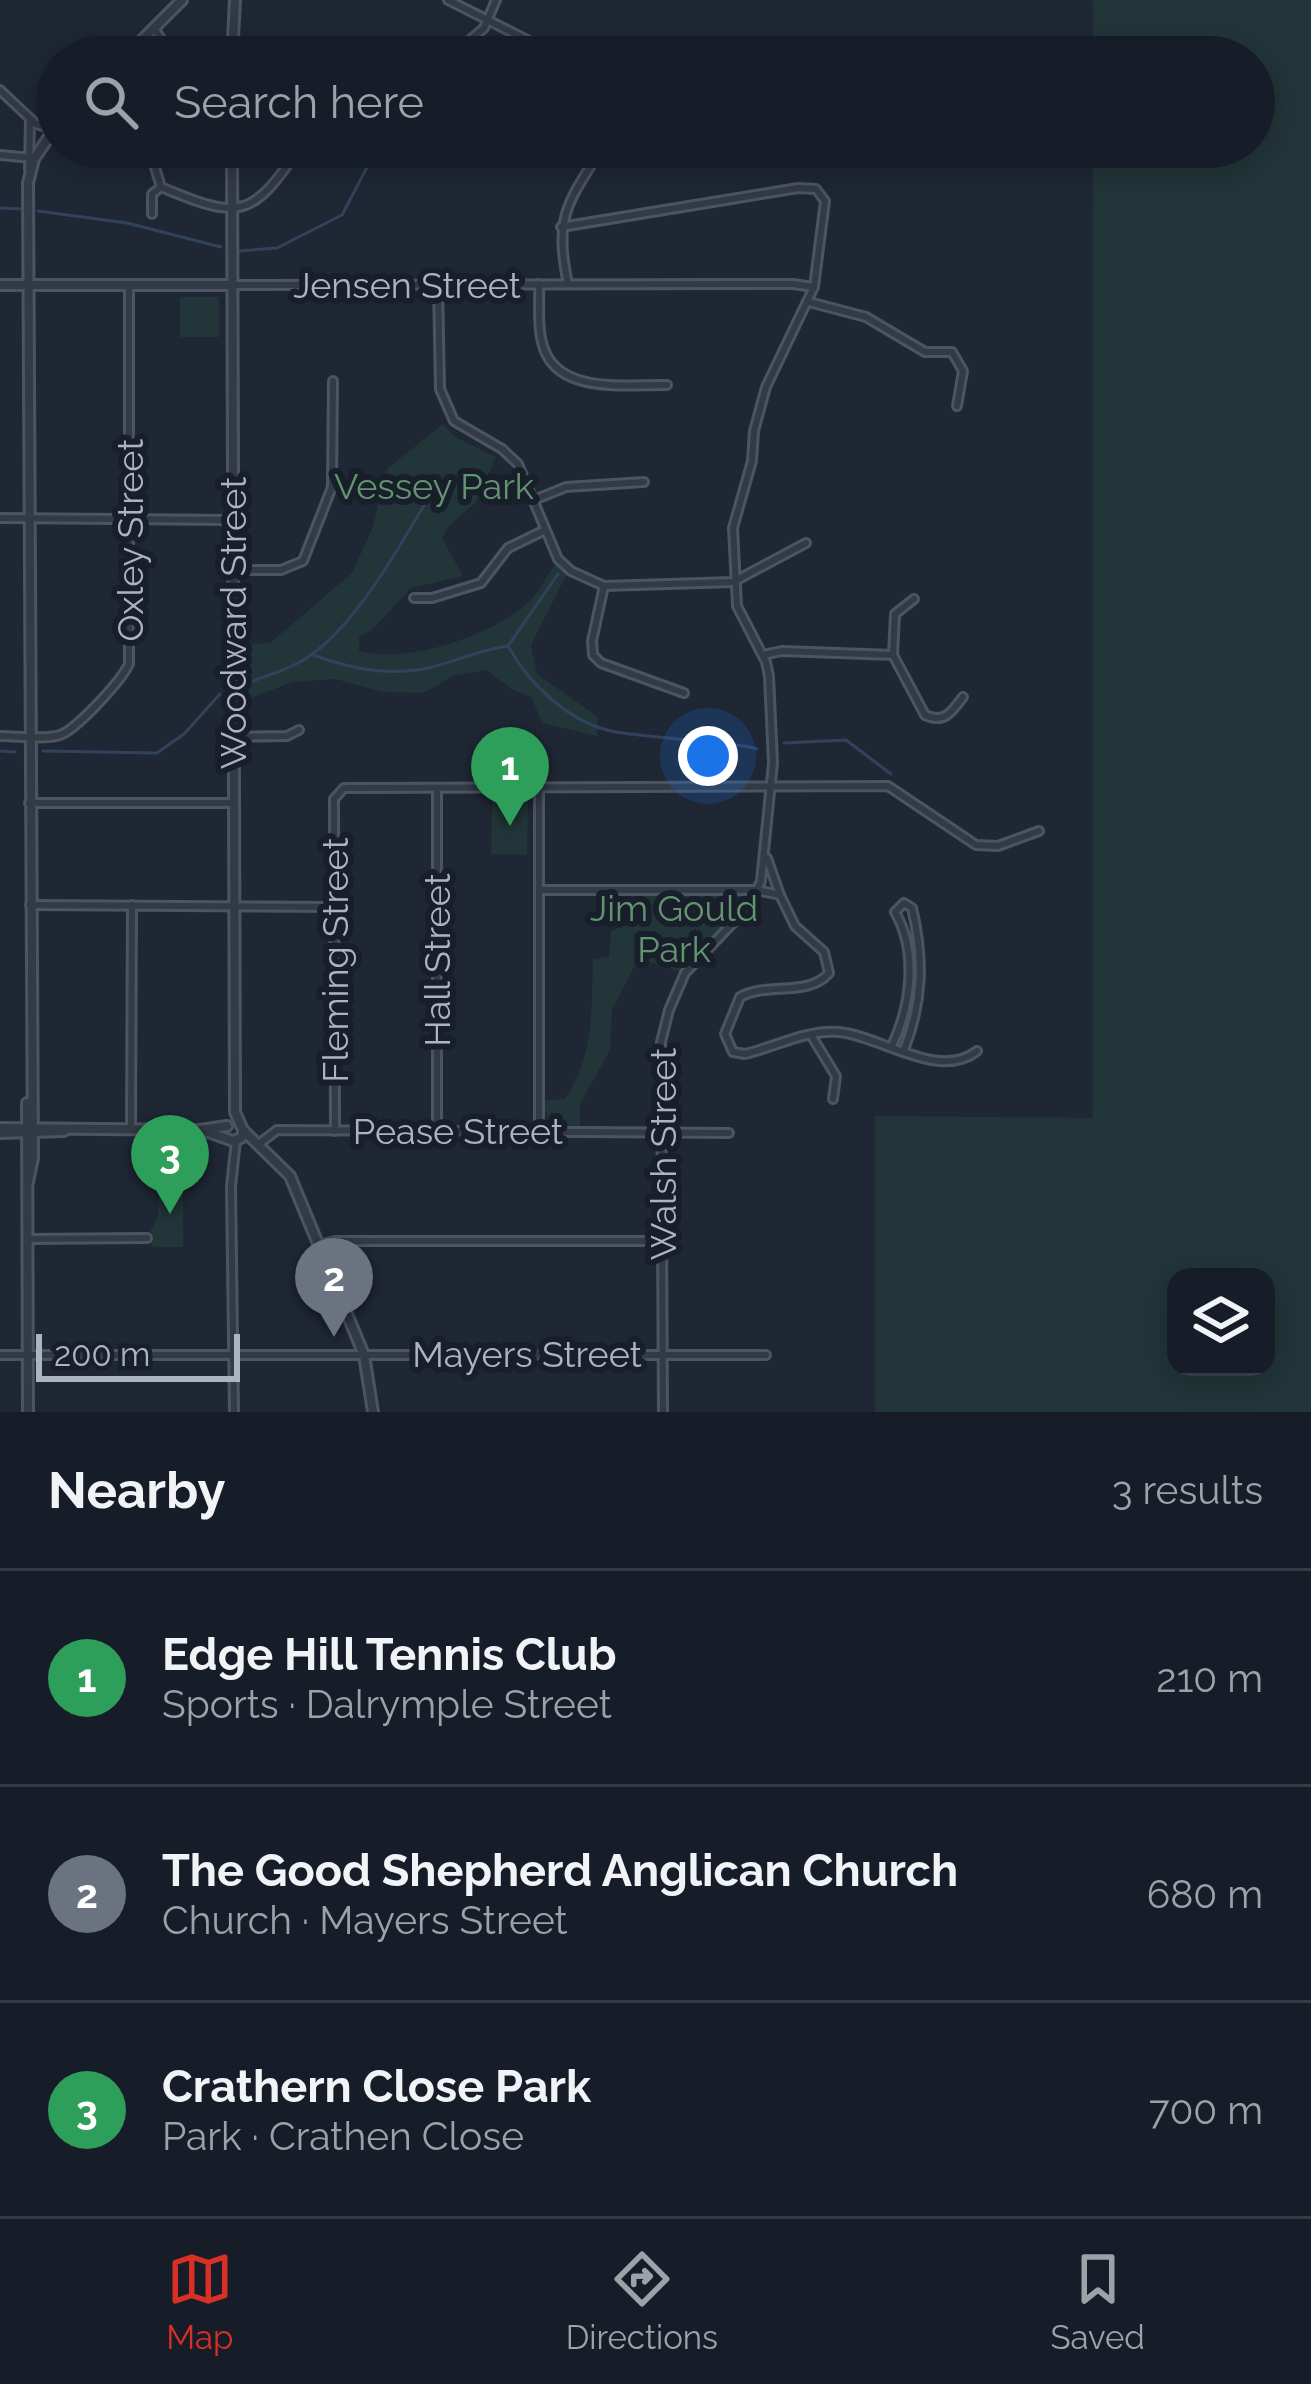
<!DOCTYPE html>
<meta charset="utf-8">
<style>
body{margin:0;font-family:Raleway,sans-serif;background:#202630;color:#f1f3f6}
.controls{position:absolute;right:36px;bottom:36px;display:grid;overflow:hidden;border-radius:24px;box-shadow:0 6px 30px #0003}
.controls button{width:108px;height:108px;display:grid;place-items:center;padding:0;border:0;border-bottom:3px solid #363b45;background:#171d28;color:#f1f3f6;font:60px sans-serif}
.scale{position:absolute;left:36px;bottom:30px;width:204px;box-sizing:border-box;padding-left:12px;border:6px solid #acb4c3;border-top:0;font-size:33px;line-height:42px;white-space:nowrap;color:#acb4c3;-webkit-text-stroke:9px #181f2a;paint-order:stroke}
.you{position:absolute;left:708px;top:756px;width:42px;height:42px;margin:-30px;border:9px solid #fff;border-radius:50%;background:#1a73e8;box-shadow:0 0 0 18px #1a73e833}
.badge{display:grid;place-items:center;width:78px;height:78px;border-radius:50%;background:#d93025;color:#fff;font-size:39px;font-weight:700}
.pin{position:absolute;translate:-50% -99px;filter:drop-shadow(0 3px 6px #0008)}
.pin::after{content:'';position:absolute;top:63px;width:42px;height:36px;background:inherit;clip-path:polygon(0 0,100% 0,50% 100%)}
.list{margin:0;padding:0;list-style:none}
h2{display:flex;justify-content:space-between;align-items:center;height:156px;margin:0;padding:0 48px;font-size:51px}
h2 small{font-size:39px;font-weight:400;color:#9ea2a8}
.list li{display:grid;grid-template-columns:78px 1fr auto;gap:36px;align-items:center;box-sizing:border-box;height:216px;padding:0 48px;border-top:3px solid #363b45}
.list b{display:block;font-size:45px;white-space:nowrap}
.list p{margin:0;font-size:39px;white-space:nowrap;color:#9ea2a8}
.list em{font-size:39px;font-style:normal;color:#9ea2a8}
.icon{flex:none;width:66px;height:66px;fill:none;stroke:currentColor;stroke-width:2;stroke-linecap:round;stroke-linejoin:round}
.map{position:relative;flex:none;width:1311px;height:1412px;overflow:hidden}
.search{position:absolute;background:#171d28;box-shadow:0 6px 30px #0003;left:36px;right:36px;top:36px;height:132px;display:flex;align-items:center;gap:30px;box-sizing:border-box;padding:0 42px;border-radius:66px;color:#9ea2a8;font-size:45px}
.sheet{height:804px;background:#171d28}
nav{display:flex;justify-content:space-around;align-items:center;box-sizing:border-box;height:168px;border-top:3px solid #363b45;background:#171d28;font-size:33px;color:#9ea2a8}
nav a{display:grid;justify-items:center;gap:6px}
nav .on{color:#d93025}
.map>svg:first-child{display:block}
</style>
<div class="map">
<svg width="1311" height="1412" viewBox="0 0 1311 1412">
<rect width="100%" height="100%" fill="#1f2735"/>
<!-- green -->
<g fill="#223538" fill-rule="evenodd">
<path d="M1093,0H1311V1412H875V1116L1093,1118V147H1254V57H1093ZM1176,1277H1266V1367H1176Z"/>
<rect x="180" y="297" width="39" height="40"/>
<path d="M443,424L455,437L496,457L477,501L449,526L442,538L463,576L411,588L374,628L359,637V651C404,664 481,638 518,611C536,599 546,577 558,559L569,570L531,645L537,674L598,717L597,736L542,723L531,696L515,691L486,670L453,676L424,693L383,692L335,679L292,682L244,701L245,644L270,643L352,573L372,529L388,468Z"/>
<path d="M492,798H528L527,855L491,854Z"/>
<path d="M640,890L743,891L750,905L685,973L638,959L612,1010L610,1050L580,1104V1126L549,1124L543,1100L565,1099C595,1053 591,1013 593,959L609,957L611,931L637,922Z"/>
<path d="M159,1182H183V1247H153L147,1238L158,1216Z"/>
</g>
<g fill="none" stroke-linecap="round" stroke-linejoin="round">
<!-- stream -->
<g stroke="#32425d" stroke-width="3">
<path d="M608,57L620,45"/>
<path d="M0,208L21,209"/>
<path d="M38,211L127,223L221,247"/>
<path d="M240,251L277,248L342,215L374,154L433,147"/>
<path d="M508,646C529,684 570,724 616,732C647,737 680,738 710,743C726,745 742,744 757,749"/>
<path d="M311,654C347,668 385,676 424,669C453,663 478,650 508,646L558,574"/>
<path d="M245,684C262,677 282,672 298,663C350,637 402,543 431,493"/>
<path d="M784,743L846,740L891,774"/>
<path d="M0,751L15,752"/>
<path d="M43,751L157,753L184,734L220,694"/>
</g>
<!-- minor casing -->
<g stroke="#4d5461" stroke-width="12">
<g id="minor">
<path d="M448,0L551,52L566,53L615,42L635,57"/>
<path d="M154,28L163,42L155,57"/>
<path d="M450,57L484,28L496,0"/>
<path d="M0,90L36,124L53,129"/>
<path d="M0,155L32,158"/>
<path d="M153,161L161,187C239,220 252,219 300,147"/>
<path d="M29,169L30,119"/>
<path d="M152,214V194L161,187"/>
<path d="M561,227L798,188L816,189L825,201L814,287L766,387L754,431L752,461L733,528L737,606L766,662L769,676L773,763L761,881L750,905L685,973L669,1010L661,1042L663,1412"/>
<path d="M438,284L440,389L454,421L502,449L518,464L558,559L571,571L604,586L733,582L806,543"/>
<path d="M539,284C540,303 537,324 542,342C554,396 626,384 667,385"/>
<path d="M568,284C554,217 567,203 603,147"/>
<path d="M233,285L793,284L814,287"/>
<path d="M809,302L866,317L925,352H952L963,371L957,406"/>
<path d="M534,500L566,487L644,482"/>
<path d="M0,518L233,520"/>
<path d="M233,570H281L303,561L332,487L333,381"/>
<path d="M604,586L592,641L593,655L601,663L684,693"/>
<path d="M414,598H432L481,583L508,548L545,530"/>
<path d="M763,655L782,651L893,655L895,614L914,599"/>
<path d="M893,655L925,715C944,724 952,712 963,697"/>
<path d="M0,736C18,736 43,740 60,735C77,729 121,681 129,664V285"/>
<path d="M234,737L287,736L299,730"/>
<path d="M29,803H234"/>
<path d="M767,858L780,895"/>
<path d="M539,890H757L780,895L795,926L824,952L829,973C809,997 766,982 740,997L725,1034L733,1052L745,1054C775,1047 808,1029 839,1032C881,1036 939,1081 977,1051"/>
<path d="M30,905L335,907"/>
<path d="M811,1035L836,1076L833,1099"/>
<path d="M892,1046C911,1005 918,952 895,912L904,903L912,908C924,958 923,1002 904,1050"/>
<path d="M131,1130L132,905"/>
<path d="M335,1131L334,799L344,788L888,786L976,845L998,846L1039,831"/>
<path d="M437,1131V789"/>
<path d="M539,1131V787"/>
<path d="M260,1143L277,1130L729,1133"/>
<path d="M28,1239L147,1238"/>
<path d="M319,1245L335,1241H662"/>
<path d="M0,1355H766"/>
<path d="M234,1412L231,1186L236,1141"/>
</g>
</g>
<!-- tertiary casing -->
<g stroke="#4d5461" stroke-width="14">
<g id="tertiary">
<path d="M125,57L182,0"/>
<path d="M232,57L235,0"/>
<path d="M232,147L235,1112L243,1130L290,1176L364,1355L373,1412"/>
<path d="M0,285H232"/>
<path d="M27,1103L28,1412"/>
<path d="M0,1128L200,1130L227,1126"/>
<path d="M208,1132L233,1141L241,1138L244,1131"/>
<path d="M0,1133L64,1131"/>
<path d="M28,1182L33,1158L28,183L34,159L57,125"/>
</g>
</g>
<!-- minor -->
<use href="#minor" stroke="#323a46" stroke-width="6"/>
<!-- tertiary -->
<use href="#tertiary" stroke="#323a46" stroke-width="8"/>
</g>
<g text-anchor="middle" stroke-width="12" stroke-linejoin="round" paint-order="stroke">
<!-- street labels -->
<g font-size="36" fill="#acb4c3" stroke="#181f2a">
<text x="407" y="298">Jensen Street</text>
<text transform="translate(130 540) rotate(-90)" y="13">Oxley Street</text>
<text transform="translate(233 623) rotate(-90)" y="13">Woodward Street</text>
<text transform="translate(335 960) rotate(-90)" y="13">Fleming Street</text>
<text transform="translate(437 960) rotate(-90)" y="13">Hall Street</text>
<text x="458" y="1144">Pease Street</text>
<text transform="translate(663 1154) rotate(-90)" y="13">Walsh Street</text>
<text x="527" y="1367">Mayers Street</text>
</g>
<!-- park labels -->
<g font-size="36" fill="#649371" stroke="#181f2a">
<text x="434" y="499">Vessey Park</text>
<text x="674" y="921">Jim Gould<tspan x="674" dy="41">Park</tspan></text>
</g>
</g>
</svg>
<div class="controls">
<button><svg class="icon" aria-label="layers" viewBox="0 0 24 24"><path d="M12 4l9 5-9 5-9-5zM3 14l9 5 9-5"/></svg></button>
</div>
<div class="scale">200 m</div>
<div class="you"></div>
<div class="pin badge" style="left:510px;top:826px;background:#2e9e5b">1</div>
<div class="pin badge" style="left:334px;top:1337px;background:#6b7280">2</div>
<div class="pin badge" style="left:170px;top:1214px;background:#2e9e5b">3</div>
<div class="search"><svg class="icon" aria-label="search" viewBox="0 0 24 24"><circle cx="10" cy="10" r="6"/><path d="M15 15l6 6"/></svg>Search here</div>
</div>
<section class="sheet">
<h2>Nearby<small>3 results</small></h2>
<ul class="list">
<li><span class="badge" style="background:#2e9e5b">1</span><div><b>Edge Hill Tennis Club</b><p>Sports · Dalrymple Street</p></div><em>210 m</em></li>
<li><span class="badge" style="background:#6b7280">2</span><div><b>The Good Shepherd Anglican Church</b><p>Church · Mayers Street</p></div><em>680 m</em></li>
<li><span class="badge" style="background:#2e9e5b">3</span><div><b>Crathern Close Park</b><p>Park · Crathen Close</p></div><em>700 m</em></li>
</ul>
</section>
<nav>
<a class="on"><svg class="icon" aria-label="map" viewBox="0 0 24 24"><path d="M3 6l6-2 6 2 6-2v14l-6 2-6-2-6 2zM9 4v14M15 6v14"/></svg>Map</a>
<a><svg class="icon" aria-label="directions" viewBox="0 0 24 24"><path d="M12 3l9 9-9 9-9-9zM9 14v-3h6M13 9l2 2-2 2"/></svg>Directions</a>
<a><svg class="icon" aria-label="saved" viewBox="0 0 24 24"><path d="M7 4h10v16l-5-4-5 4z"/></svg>Saved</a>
</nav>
